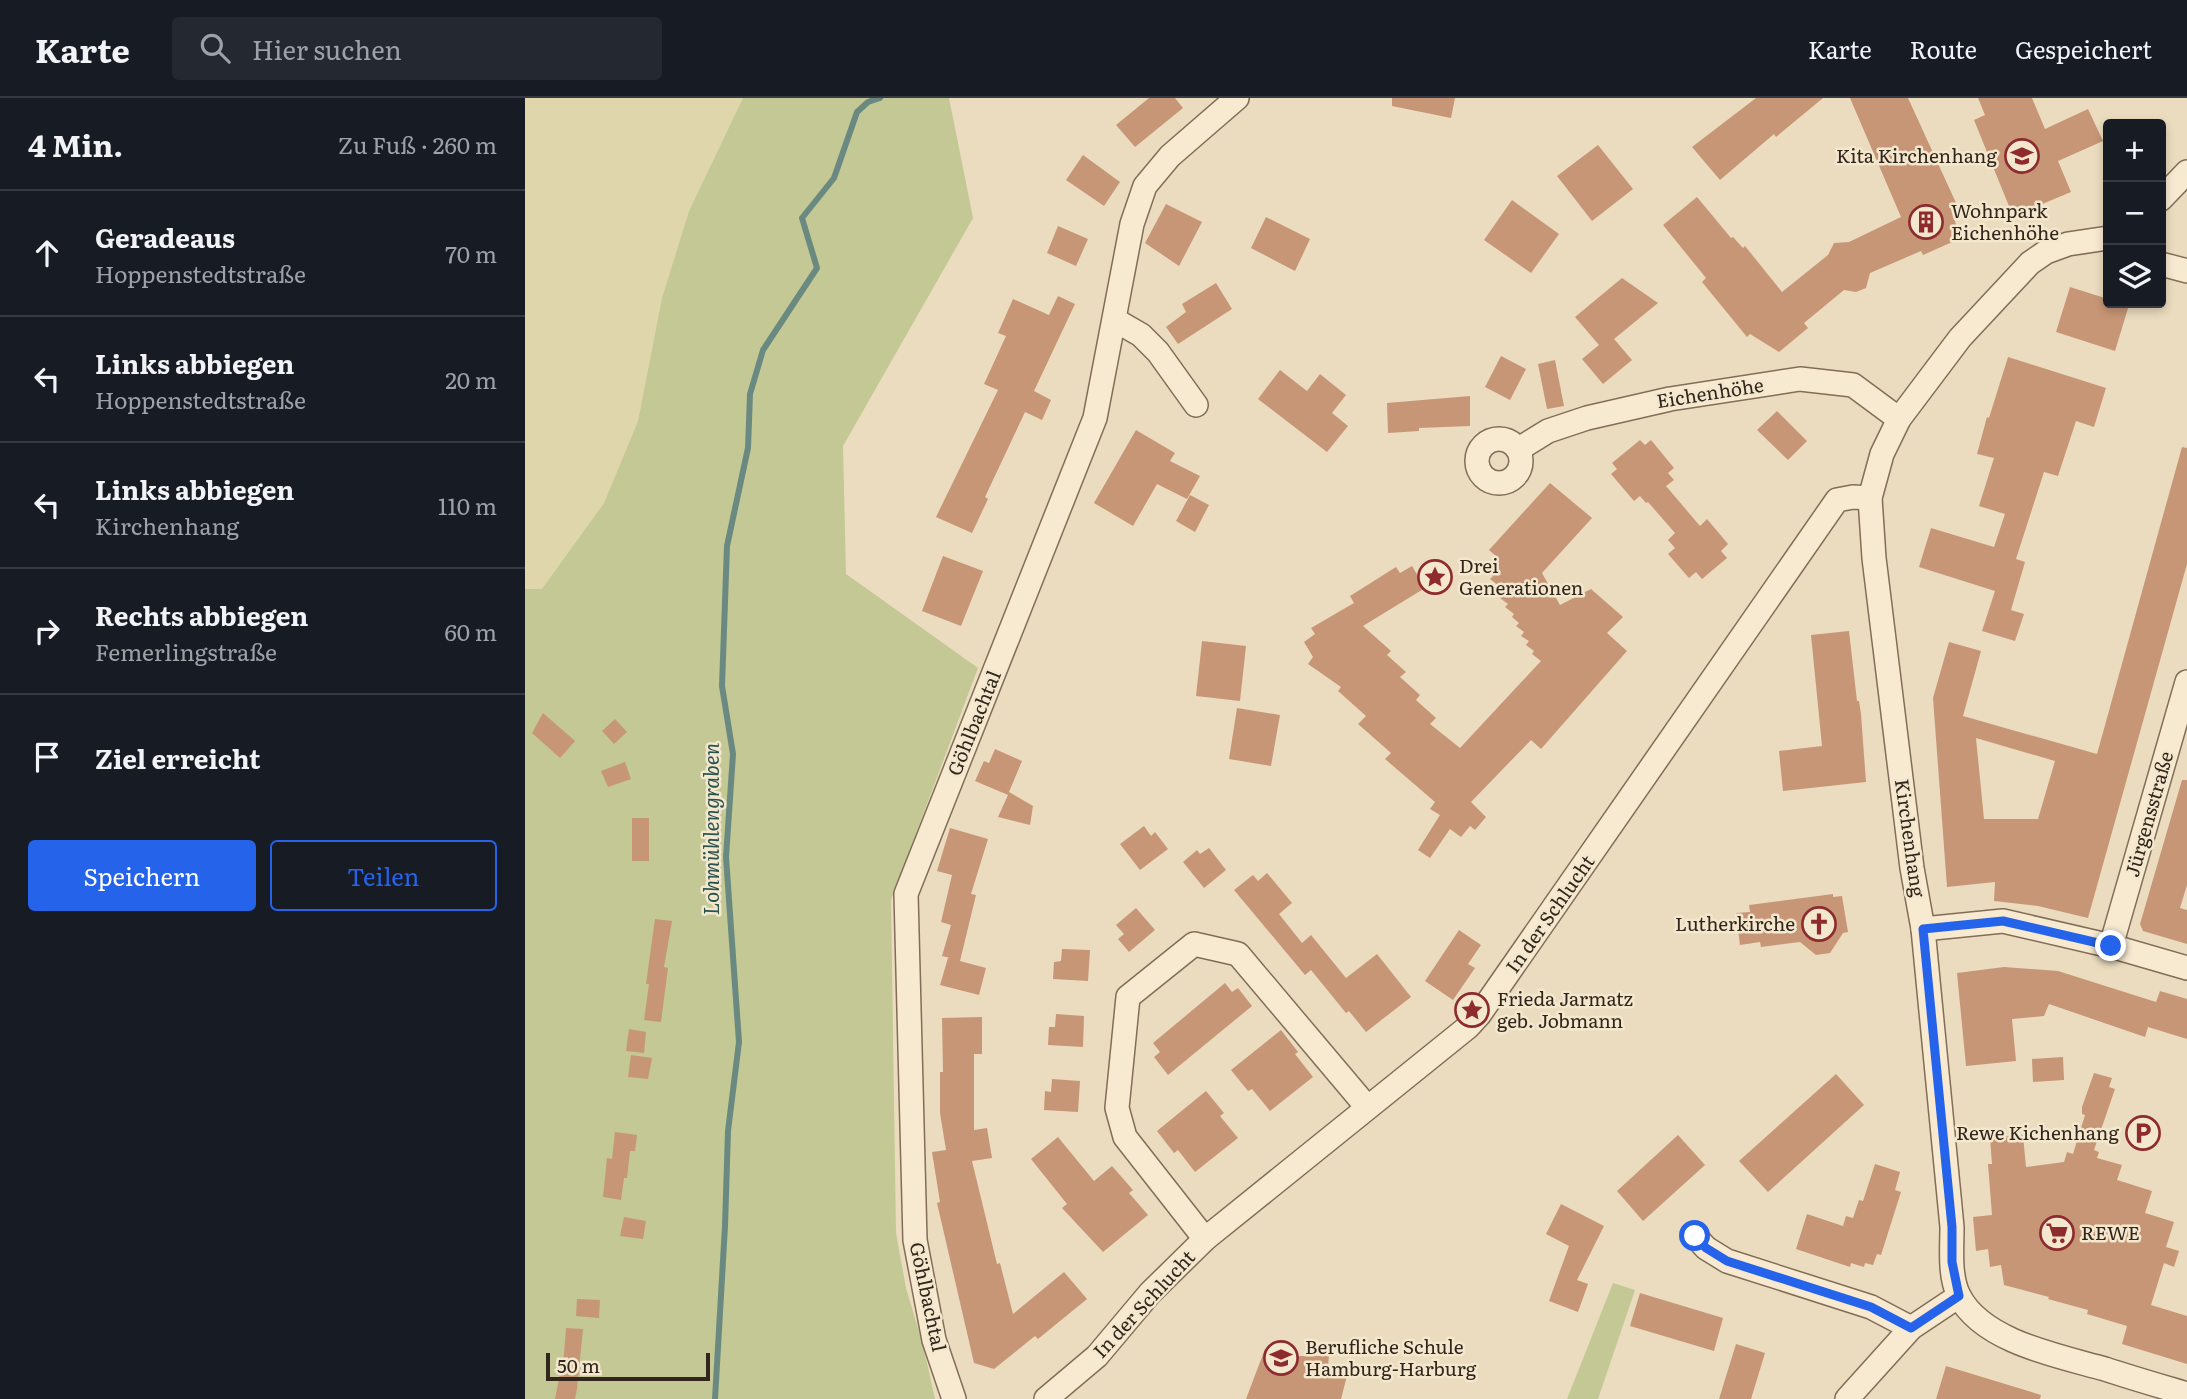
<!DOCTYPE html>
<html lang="de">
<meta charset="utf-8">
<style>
body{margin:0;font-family:Literata,serif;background:#242831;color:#f1f3f6}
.controls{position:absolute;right:21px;top:21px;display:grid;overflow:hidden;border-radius:7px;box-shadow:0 4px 10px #0003}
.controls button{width:63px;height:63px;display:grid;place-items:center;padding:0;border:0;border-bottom:2px solid #363941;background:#171b24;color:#f1f3f6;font:35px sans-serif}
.scale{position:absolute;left:21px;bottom:18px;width:164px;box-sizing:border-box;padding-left:7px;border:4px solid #32261c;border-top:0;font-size:19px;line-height:24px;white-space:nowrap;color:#32261c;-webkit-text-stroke:5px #f3e7ce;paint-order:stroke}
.stop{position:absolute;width:21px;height:21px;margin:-16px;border:5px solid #2563eb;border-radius:50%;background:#fff}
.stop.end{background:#2563eb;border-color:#fff;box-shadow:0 2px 7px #0008}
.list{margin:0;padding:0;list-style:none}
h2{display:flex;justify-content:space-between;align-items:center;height:91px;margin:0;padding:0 28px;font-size:30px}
h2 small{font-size:23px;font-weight:400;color:#9ea1a6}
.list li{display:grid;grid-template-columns:46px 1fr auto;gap:21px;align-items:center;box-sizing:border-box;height:126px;padding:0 28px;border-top:2px solid #363941}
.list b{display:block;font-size:26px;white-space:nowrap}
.list p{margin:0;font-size:23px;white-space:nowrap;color:#9ea1a6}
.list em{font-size:23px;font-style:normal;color:#9ea1a6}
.actions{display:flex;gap:14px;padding:21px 28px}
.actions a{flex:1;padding:16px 0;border:2px solid #2563eb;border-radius:7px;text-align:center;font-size:24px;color:#2563eb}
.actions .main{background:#2563eb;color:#fff}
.icon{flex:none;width:38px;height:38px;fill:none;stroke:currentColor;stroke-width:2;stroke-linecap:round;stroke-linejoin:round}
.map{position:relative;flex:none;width:1662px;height:1301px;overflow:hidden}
header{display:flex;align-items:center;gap:42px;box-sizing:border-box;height:98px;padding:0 35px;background:#171b24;border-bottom:2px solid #363941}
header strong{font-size:33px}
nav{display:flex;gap:38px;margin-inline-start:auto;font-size:24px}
.search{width:490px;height:63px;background:#242831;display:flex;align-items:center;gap:18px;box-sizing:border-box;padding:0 24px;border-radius:7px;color:#9ea1a6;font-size:26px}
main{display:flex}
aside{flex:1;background:#171b24}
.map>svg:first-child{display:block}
</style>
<header>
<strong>Karte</strong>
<div class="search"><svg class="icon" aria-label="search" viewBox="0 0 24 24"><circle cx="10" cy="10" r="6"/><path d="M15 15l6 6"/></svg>Hier suchen</div>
<nav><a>Karte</a><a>Route</a><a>Gespeichert</a></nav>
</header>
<main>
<aside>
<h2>4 Min.<small>Zu Fuß · 260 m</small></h2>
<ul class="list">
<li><svg class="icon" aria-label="ahead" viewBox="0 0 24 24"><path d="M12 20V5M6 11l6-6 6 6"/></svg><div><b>Geradeaus</b><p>Hoppenstedtstraße</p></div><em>70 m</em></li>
<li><svg class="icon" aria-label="left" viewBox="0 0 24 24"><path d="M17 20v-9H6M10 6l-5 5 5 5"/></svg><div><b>Links abbiegen</b><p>Hoppenstedtstraße</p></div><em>20 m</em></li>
<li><svg class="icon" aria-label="left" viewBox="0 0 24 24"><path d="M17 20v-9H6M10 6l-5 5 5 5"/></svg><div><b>Links abbiegen</b><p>Kirchenhang</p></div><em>110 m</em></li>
<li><svg class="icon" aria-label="right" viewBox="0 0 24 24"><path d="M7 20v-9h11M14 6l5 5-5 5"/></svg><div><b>Rechts abbiegen</b><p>Femerlingstraße</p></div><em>60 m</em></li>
<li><svg class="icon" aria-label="arrive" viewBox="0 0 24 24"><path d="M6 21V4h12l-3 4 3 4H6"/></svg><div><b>Ziel erreicht</b></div></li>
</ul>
<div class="actions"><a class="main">Speichern</a><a>Teilen</a></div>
</aside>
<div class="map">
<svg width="1662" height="1301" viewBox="0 0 1662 1301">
<rect width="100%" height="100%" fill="#ebdcbf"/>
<!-- farmland -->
<path fill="#e0d6ac" d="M0,0H218L164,113L137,200L113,323L79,405L17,492L0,491Z"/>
<!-- green -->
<g fill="#c3c894">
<path d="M218,0H424L448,120L318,348L321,476L453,570L366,802L371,1135L381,1190L398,1247L410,1301H0V491H17L79,405L113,323L137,200L164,113Z"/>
<path d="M1088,1185L1110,1192L1073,1301H1042Z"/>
</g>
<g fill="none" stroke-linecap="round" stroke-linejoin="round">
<!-- stream -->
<path stroke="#6a8a81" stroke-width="6" d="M190,1301L200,1128L203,1033L214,944L201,759L208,656L197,588L202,448L223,350L225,296L238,252L292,170L277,120L309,80L332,14L343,4L355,0"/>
</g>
<!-- building -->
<g fill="#c79676" fill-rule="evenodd">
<path d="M624,0H650L658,10L610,49L591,27Z"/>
<path d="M867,0H930L926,20L867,8Z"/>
<path d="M1231,0H1298L1251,39L1249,36L1195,82L1167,49Z"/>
<path d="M1325,0H1383L1432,107L1427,109L1434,141L1398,157L1396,153L1345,175L1341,190L1331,194L1319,192L1279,225L1283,230L1254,254L1225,236L1222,239L1177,184L1181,180L1138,127L1172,99L1206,140L1208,139L1218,150L1220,148L1257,194L1303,157L1309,145L1324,144L1376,119Z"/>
<path d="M1453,0H1507L1520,31L1563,11L1578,43L1533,63L1546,94L1488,118L1449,22L1460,17Z"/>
<path d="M1073,47L1108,91L1067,123L1032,78Z"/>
<path d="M558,57L595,84L579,108L541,82Z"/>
<path d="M987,102L1034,136L1006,175L959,142Z"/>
<path d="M641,106L677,124L654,168L620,145Z"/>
<path d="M741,119L785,141L770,173L726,150Z"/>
<path d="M533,128L563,141L551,168L522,155Z"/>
<path d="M1097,180L1133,205L1089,241L1107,262L1078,286L1057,261L1074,247L1050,219Z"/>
<path d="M691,185L707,211L653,246L641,229L661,214L657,206Z"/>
<path d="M1545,189L1583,201V205L1604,207L1590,253L1531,234Z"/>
<path d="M533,198L550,206L509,293L526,302L517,322L500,314L460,399L463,401L447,435L411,419L473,292L459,286L481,238L473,235L488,201L524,217Z"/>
<path d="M976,258L1001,271L985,302L960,289Z"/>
<path d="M1483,259L1581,290L1569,329L1551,323L1533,378L1519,374L1491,461L1500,464L1486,512L1499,516L1490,543L1457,533L1470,493L1394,469L1406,430L1469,449L1480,416L1454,408L1469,360L1452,356L1462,319L1464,320Z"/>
<path d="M1030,262L1039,308L1022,311L1013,266Z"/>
<path d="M755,272L782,293L795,276L821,297L807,315L823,328L802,354L733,301Z"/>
<path d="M945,298V328L894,330V333L863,335L862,305Z"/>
<path d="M1252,313L1282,343L1263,362L1232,332Z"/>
<path d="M611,332L650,355L645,363L675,378L662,401L632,386L608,428L569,405Z"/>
<path d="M1115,342L1120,347L1126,342L1149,370L1143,375L1149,382L1141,388L1175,428L1182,421L1203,446L1196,453L1202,460L1177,481L1171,474L1164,480L1143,456L1150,450L1143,442L1150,435L1123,404L1121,405L1115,398L1109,403L1086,376L1092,371L1087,365Z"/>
<path d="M1657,349L1662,350V466L1563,820L1513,808L1469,803L1470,784L1422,789L1408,600L1424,544L1456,553L1438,618L1572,656ZM1451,640L1530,663L1513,721H1459Z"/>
<path d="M1025,385L1067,420L1017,475L1035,507L1066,491L1098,519L1082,535L1102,553L1016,651L1006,642L946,704L961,719L950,732L945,728L936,739L925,731L905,760L893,752L915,717L905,711L910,704L860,661L866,655L833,626L841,618L813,593L816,589L783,566L788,559L779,544L790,536L786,530L829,505L825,498L871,469L875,475L887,468L900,490L838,528L866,553L862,557L881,574L875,579L895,597L891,602L911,620L905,626L935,650L1016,563L1007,556L1009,553L1001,547L1004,543L996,538L999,534L991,528L994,525L987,519L989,516L980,509L983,506L975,500L978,497L971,491L974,488L965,481L968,478L961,473L972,459L964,452Z"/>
<path d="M665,397L684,407L670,434L651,423Z"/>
<path d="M418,458L458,473L436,528L397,513Z"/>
<path d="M1324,533L1332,603H1334L1336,616L1341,684L1258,693L1254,653L1297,648L1286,537Z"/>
<path d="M677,543L721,548L715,603L671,598Z"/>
<path d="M712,610L755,617L746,668L704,661Z"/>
<path d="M18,615L50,643L35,660L7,635Z"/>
<path d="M90,621L102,634L89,646L77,633Z"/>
<path d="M470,651L497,663L484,694L508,708L505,727L473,719L483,697L450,683L459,663L464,665Z"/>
<path d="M100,664L106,681L83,689L76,673Z"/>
<path d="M1657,682H1662V787L1655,810L1662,812V846L1618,833L1615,826Z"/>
<rect x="107" y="720" width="17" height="43"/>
<path d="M619,728L626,738L630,734L643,751L615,772L595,746Z"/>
<path d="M425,730L463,741L446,796L451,797L435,863L461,870L454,897L415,887L423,860H425L417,858L426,827L416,824L427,777L412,773Z"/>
<path d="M684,750L701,772L679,790L658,764L672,752L675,756Z"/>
<path d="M742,775L767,805L754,816L777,845L786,837L821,880L852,856L886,899L841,934L824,913L821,915L786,872L780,877L709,792L728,777L733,783Z"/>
<path d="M1308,796V799L1317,798L1323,834L1318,835L1305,855L1291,857L1275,844L1236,849L1235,844L1215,847L1211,815L1225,814L1224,807Z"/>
<path d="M611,810L630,832L604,854L593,841L599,836L591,827Z"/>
<path d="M130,821L147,823L139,869L143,870L136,924L119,922L124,886H121Z"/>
<path d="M934,832L956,847L943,866L950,870L928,902L900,883Z"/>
<path d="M537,851L565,852L563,883L528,881L529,864L536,863Z"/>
<path d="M1479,869L1533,873L1631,904L1635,893L1662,901V941L1623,929L1620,939L1524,906L1519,918L1487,921L1491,963L1441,968L1432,875Z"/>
<path d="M700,885L707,894L713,890L727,908L643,977L629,959L635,954L628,945Z"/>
<path d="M531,916L559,918L558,949L523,947L524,929H530Z"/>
<path d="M457,919V956H449V1032L462,1030L467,1060L447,1063L472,1166L475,1165L488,1216L539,1174L562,1201L513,1241L510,1238L469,1271L449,1265L412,1105L415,1104L407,1054L421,1052L415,1015V974H418L417,920Z"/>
<path d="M104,931L121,934L119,955L101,953Z"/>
<path d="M756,932L773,954L770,956L788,979L745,1013L727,991L723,993L706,972Z"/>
<path d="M106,957L127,960L123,981L103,979Z"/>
<path d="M1538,959L1539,982L1508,984L1507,961Z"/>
<path d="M1569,975L1587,980L1584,989L1590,991L1569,1052L1574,1054L1572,1060L1597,1067L1592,1082L1627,1093L1620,1115L1649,1124L1641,1149L1654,1153L1649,1169L1639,1165L1626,1207L1662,1218V1266L1597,1246L1602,1228L1562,1216L1563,1212L1523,1201L1524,1199L1479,1187L1476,1167L1465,1169L1463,1151L1451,1153L1448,1119L1467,1117L1463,1066H1467L1465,1040L1498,1037L1501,1069L1539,1064L1542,1054L1548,1056L1560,1017L1557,1016V1009Z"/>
<path d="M1311,976L1339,1007L1243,1094L1214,1063Z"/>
<path d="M527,981L555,983L553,1014L519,1012L520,993L526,994Z"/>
<path d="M681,993L699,1015L695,1018L713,1040L670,1074L653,1052L649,1055L632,1033Z"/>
<path d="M90,1034L112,1037L110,1053H105L102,1080H99L96,1102L78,1099L82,1060L87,1061Z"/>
<path d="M1153,1037L1180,1067L1118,1123L1092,1093Z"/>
<path d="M533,1039L569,1083L587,1068L608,1092L604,1095L623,1117L578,1154L537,1110L542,1106L506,1061Z"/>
<path d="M1350,1066L1375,1074L1370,1092L1376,1094L1356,1157L1352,1156L1348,1167L1340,1165L1339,1169L1326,1165L1325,1169L1271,1151L1282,1116L1318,1128L1321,1118L1328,1120L1334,1102L1338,1103Z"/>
<path d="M1036,1106L1079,1128L1052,1182L1063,1186L1053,1214L1024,1203L1044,1148L1021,1136Z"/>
<path d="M99,1119L121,1123L118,1141L95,1138Z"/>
<path d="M1115,1195L1198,1220L1189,1253L1105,1228Z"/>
<path d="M52,1201L75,1202L74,1220L51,1218Z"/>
<path d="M41,1230L58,1231L52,1291L50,1301H30L39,1256Z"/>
<path d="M1211,1246L1240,1255L1226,1301H1194Z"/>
<path d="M740,1251L767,1258H804L803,1268L823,1274L816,1301H721Z"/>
<path d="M1421,1268L1516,1297L1515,1301H1411Z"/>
</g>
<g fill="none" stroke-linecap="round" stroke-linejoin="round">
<!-- minor casing -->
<g stroke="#826d58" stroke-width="26">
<g id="minor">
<path d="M1636,101L1662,74"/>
<path d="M1583,140L1543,146L1521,154L1505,165L1435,240L1374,321L1357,356L1345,400L1349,460L1387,770L1398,831L1427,1129C1427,1151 1424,1178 1434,1198C1458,1244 1534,1258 1580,1271C1607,1280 1635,1288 1662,1296"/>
<path d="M1636,166L1662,173"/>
<path d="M590,222L616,237L633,254L671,307"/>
<circle cx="974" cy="363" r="22"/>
<path d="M994,351L1023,333L1062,320L1145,301L1275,281L1328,287L1374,321"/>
<path d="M1398,831L1478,823L1586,848L1662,870"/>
<path d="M1586,848L1662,584"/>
<path d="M1170,1138L1181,1150L1202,1163L1346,1209L1386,1230"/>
<path d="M680,1141L600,1039L592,1010L603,899L669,846L713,856L842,1009"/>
<path d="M429,1301L409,1242L390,1142L381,796L570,320L607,126L620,88L645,58L712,0"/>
<path d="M521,1301L572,1258L625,1195L680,1141L943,929L954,917L1312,402L1328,399L1345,400"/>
<path d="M1322,1301L1386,1230L1434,1198"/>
</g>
</g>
<!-- minor -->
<use href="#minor" stroke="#f7ead1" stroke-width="23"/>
</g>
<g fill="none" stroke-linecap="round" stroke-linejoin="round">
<!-- route -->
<path stroke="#2563eb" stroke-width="9" d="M1170,1138L1181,1150L1202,1163L1346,1209L1386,1230L1434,1198L1427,1164V1129L1398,831L1478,823L1586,848"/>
</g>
<!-- icons -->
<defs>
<g id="school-ring" transform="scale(1.75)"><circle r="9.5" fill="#f3e7ce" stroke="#8e2b2f" stroke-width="1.5"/><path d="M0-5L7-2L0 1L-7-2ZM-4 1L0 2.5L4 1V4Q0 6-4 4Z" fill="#8e2b2f"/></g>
<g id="building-ring" transform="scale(1.75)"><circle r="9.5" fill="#f3e7ce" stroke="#8e2b2f" stroke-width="1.5"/><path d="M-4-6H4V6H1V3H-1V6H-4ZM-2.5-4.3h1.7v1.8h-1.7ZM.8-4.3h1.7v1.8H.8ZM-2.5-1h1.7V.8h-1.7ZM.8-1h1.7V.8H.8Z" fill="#8e2b2f"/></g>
<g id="sight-ring" transform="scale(1.75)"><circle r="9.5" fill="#f3e7ce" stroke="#8e2b2f" stroke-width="1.5"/><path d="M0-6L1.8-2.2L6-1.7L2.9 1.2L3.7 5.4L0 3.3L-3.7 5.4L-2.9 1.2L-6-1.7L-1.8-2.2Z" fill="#8e2b2f"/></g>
<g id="church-ring" transform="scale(1.75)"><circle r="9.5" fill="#f3e7ce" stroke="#8e2b2f" stroke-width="1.5"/><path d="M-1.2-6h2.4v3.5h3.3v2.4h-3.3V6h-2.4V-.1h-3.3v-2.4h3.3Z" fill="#8e2b2f"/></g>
<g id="parking-ring" transform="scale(1.75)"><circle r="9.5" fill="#f3e7ce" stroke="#8e2b2f" stroke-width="1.5"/><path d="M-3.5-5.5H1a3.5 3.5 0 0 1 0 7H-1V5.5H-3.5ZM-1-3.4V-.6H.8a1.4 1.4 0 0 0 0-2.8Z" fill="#8e2b2f"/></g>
<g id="supermarket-ring" transform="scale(1.75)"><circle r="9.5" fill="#f3e7ce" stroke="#8e2b2f" stroke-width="1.5"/><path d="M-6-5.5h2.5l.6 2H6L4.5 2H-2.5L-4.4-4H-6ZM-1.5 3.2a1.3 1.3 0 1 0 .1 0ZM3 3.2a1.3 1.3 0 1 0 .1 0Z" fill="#8e2b2f"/></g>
</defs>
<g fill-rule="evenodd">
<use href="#school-ring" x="1497" y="58"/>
<use href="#building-ring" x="1401" y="124"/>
<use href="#sight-ring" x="910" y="479"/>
<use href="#church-ring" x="1294" y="826"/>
<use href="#sight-ring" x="947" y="912"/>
<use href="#parking-ring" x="1618" y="1035"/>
<use href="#supermarket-ring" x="1532" y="1135"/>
<use href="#school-ring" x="756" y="1260"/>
</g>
<g text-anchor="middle" stroke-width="5" stroke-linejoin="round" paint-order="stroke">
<!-- poi labels -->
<g font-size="19" fill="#32261c" stroke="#f3e7ce" text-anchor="start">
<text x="1472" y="65" text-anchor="end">Kita Kirchenhang</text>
<text x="1426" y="120">Wohnpark<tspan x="1426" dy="22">Eichenhöhe</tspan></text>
<text x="934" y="475">Drei<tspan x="934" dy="22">Generationen</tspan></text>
<text x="1270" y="833" text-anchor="end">Lutherkirche</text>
<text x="972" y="908">Frieda Jarmatz<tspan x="972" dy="22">geb. Jobmann</tspan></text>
<text x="1594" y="1042" text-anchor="end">Rewe Kichenhang</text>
<text x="1556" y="1142">REWE</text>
<text x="780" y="1256">Berufliche Schule<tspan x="780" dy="22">Hamburg-Harburg</tspan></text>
</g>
<!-- street labels -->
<g font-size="19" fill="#32261c" stroke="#f3e7ce">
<text transform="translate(1185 295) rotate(-9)" y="7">Eichenhöhe</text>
<text transform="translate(449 625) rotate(-68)" y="7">Göhlbachtal</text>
<text transform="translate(1624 716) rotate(-74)" y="7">Jürgensstraße</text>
<text transform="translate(1385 740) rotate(82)" y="7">Kirchenhang</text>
<text transform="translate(1025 816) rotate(-55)" y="7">In der Schlucht</text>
<text transform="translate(403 1199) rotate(78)" y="7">Göhlbachtal</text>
<text transform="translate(619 1206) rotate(-47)" y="7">In der Schlucht</text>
</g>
<!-- water labels -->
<g font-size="21" font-style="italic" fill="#2c524e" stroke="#f3e7ce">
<text transform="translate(187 731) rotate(-90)" y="7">Lohmühlengraben</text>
</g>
</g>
</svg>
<div class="controls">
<button>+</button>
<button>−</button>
<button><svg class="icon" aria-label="layers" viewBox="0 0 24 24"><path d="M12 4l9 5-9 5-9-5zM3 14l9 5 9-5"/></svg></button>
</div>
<div class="scale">50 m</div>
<div class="stop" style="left:1170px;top:1138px"></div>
<div class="stop end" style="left:1586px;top:848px"></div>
</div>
</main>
